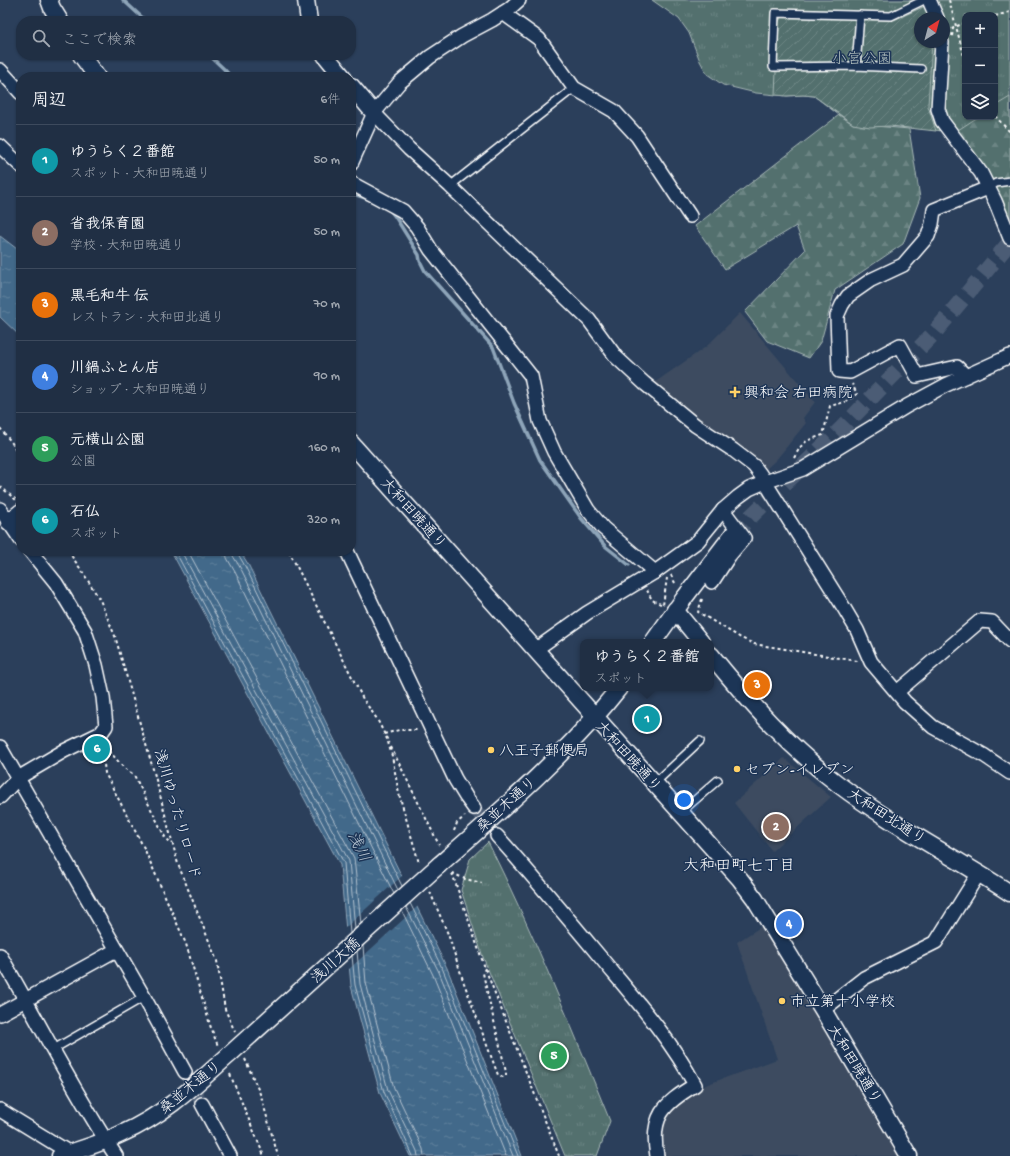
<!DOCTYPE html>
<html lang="ja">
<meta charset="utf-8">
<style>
body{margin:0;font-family:"Gochi Hand","Klee One",sans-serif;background:#2d3b4f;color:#f1f3f6}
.controls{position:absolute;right:12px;top:12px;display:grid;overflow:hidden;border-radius:8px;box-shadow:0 1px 3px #0004}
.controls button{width:36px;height:36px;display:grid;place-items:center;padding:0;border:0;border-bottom:1px solid #3d4a5d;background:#202f44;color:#f1f3f6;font:20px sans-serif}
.compass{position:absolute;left:914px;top:12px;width:36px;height:36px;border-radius:50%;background:#202f44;box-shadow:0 1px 3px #0004;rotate:36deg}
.you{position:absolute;left:684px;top:800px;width:14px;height:14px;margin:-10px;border:3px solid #fff;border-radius:50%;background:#1a73e8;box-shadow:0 0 0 6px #1a73e833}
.badge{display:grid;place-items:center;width:26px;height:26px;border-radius:50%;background:#ffd166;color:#fff;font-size:13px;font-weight:700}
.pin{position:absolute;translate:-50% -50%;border:2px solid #fff;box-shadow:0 1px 4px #0006}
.popup{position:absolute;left:580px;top:639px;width:134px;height:52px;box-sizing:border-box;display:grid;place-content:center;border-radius:8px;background:#202f44;filter:drop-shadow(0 1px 3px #0005);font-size:13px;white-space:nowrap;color:#a2a9b2}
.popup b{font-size:15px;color:#f1f3f6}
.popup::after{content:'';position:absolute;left:50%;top:100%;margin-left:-8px;border:8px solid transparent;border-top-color:#202f44}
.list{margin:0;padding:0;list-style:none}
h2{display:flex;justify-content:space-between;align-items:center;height:52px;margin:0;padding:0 16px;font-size:17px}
h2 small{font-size:13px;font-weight:400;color:#a2a9b2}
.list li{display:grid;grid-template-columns:26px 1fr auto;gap:12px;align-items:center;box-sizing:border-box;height:72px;padding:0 16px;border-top:1px solid #3d4a5d}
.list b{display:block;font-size:15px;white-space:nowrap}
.list p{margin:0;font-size:13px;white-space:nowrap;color:#a2a9b2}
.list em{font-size:13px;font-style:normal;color:#a2a9b2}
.icon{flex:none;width:22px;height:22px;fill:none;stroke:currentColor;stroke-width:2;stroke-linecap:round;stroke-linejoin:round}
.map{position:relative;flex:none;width:1010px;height:1156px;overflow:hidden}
.search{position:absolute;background:#202f44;box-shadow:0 1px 3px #0004;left:16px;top:16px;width:340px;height:44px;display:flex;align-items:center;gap:10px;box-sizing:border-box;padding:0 14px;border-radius:16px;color:#a2a9b2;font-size:15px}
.panel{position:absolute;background:#202f44;box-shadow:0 1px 3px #0004;left:16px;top:72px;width:340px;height:484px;border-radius:16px}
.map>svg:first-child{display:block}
</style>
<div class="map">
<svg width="1010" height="1156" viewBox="0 0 1010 1156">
<defs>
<pattern id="grass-tufts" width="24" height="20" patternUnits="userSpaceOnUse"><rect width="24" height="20" fill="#52706e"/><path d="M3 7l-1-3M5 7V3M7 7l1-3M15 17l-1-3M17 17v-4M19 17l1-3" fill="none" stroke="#6c8584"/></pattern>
<pattern id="forest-firs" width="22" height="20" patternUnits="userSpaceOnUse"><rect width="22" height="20" fill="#52706e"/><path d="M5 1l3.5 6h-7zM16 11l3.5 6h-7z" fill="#6c8584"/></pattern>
<pattern id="garden-furrows" width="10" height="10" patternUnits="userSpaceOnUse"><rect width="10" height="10" fill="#52706e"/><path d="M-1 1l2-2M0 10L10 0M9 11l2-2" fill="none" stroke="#6c8584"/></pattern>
<pattern id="water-ripples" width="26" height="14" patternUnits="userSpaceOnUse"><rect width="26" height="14" fill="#43698a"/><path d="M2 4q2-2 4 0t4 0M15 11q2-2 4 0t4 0" fill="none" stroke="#5f809c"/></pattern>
</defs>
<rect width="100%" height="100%" fill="#2b3f5b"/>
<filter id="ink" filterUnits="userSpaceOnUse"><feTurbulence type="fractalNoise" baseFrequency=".025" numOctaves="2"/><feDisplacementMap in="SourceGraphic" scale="8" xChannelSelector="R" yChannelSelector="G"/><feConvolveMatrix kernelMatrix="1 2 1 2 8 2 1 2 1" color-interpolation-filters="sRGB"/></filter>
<g filter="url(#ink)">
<!-- built -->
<g fill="#3c4b60">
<path d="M740,313L815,402L803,418L806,423L776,460L766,469L759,461L725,439L674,403L654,383L707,346Z"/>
<path d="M784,758L831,797L772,851L734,803Z"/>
<path d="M762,926L901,1156H664L660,1137L666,1113L685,1096L708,1084L777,1059L737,942Z"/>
</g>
<!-- grass -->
<g fill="url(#grass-tufts)" stroke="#a8b8b6" fill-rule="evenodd">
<path d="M652,0H1010V230L955,132L890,126L870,127L839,115L814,96L803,95L787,96L756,93L723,85L707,74L700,61L689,33L679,19ZM965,15H995V117H965ZM920,18H944V42H920Z"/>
<path d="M488,842C533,933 572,1027 610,1121L597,1156H565L483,957L461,890L470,859Z"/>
</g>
<!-- forest -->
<g fill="url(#forest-firs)" stroke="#a8b8b6">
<path d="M1010,97V230L955,132L978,117H995V106Z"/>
<path d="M839,115L853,124L909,129L920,198L903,244L835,290L821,341L809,358L767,341L745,312L805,250L796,226L725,269L695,226Z"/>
</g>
<!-- garden -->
<path fill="url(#garden-furrows)" stroke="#a8b8b6" d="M925,6L929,18H920V42H932L928,106L936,131L890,126L870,127L853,124L814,96L803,95L787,96L775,95L778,24L781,17L894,20Z"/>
<!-- water -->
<g fill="url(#water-ripples)" stroke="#8ea5b9">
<path d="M0,236L21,252V337L0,317Z"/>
<path d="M171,551H240L248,564L447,968L522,1156H410L380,1093L351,986L340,865Z"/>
</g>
<!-- pier -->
<path fill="#2b3f5b" d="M403,875L418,906L348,970L344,929Z"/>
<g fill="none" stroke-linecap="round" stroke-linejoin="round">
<!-- shore -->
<g stroke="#b4c3d0" stroke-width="1">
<path d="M175,551L344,863L350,933"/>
<path d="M181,551L349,861L355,929"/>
<path d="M188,551L354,858L361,924"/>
<path d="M226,551L227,558L235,572L394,894"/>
<path d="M232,551L233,556L241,569L398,890"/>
<path d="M237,551L238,554L245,566L402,886"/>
<path d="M410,903L443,970L518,1156"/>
<path d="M406,907L439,972L513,1156"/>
<path d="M402,911L433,975L506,1156"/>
<path d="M363,946L366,983L394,1088L423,1149L424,1156"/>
<path d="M357,951L360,984L388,1090L417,1151L418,1156"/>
<path d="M352,956L355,985L384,1092L413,1156"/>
</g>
<!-- stream -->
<g stroke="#8ea5b9" stroke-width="3.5">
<path d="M123,0L146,21"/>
<path d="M209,55L224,69L231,77"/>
<path d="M351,193L371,200"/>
<path d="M389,209L396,218L419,255L420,261L425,271L493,347L514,403L540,460L581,518L605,546L629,565"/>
</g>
<!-- minor-tunnel -->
<g stroke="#4b5c74" stroke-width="13" stroke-dasharray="13 6" stroke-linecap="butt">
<path d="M474,808L497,836"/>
<path d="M185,1072L202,1104"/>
</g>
<!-- tertiary-tunnel -->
<path stroke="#4b5c74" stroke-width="16" stroke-dasharray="16 8" stroke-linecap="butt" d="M733,534L841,429L935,332L1010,242"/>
<!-- service casing -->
<g stroke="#fff" stroke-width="10">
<g id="service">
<path d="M856,66L860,15"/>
<path d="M921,69L856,66L773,67L775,13L891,16L924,0"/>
<path d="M450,186L574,88"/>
<path d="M988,188L996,183L1010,181"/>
<path d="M655,783L700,741"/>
<path d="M680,813L718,780"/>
<path d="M52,1050L144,997"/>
</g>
</g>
<!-- minor casing -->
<g stroke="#fff" stroke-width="16">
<g id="minor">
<path d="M929,0L937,18"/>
<path d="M503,13L539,39L574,88L614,111L637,136L690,216"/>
<path d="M942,42L938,109L942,121L981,173L995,201L1010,238"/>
<path d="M0,70L21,93"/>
<path d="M374,113L409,149L450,186L589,320L616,357L644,383L695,425L733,450L754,466L760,474L844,608L857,630L871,662L905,702L933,727L985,756L1010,773"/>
<path d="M0,146L21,166"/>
<path d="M351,164L374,113L399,83L430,57L462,36L492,20L509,9L519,0"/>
<path d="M351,183L403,211L417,227L431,250L531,376L540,421L554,452L588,510L603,528L655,572"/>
<path d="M966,376L957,367L917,376L900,345L850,372L839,371L837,316L842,305L848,296L871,280L903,265L928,236L932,224L934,210L988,188"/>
<path d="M0,509L21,540"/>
<path d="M347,551L455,779L466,797L474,808"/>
<path d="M712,582L729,556L744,538L723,510"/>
<path d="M535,650L587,613L655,572L698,541L723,510L738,497L749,489L765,482L803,469L907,406L946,385L1010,356"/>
<path d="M897,692L980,621L992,622L1010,641"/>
<path d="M0,747L144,997L185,1072"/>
<path d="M0,797L18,778L64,751L101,733L106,726L103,697L96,665L85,631L56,583L30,551"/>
<path d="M497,836C533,876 567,917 601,958C635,999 670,1038 695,1085C663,1104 650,1117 657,1156"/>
<path d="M0,955C39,1022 73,1091 116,1156"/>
<path d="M823,1010L864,978L936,942L979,873"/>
<path d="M0,1014L116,950"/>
<path d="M202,1104L230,1156"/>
<path d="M0,1110L70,1153"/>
</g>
</g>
<!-- tertiary casing -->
<g stroke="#fff" stroke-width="19">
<g id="tertiary">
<path d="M49,0L52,8L60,21"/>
<path d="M306,0L309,21"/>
<path d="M81,55L97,77"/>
<path d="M325,55L343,77"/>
<path d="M351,86L374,113"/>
<path d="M351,443L740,879L755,899L823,1010L909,1156"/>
<path d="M9,522L21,512"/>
<path d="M675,610L701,642"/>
<path d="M653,642L685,597L733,534"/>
<path d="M711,655C749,702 789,747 838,784C892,825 953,856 1010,893"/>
<path d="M439,865C502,810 567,754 619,688"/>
<path d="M60,1156C81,1149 103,1143 123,1133C166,1114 196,1084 230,1054"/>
</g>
</g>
<!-- path -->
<g stroke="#fff" stroke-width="2" stroke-dasharray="3 3" stroke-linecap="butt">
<path d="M949,0L965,60"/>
<path d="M995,16L1010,12"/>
<path d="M946,31C953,29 958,25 965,23"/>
<path d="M952,36L953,29"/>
<path d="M995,116L1010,132"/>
<path d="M0,428L12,443L21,461"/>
<path d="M794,458C803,441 805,441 823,435L830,406L845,402L857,394L852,384"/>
<path d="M0,486L16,500"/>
<path d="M68,551L82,571L100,600L115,636L155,776L178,864L217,961L225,1009L235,1032"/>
<path d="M289,551L363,699L377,719L388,741"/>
<path d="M671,575L676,585"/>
<path d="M647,590L652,600L663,605L667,578"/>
<path d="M702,599L698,612L741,638L754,644L858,661"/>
<path d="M384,734L399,730H418"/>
<path d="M388,742L392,756L399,794L419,863"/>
<path d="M102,747L105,773L144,848L186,944L211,1028L218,1046"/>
<path d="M391,747L439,845"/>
<path d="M103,749L111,753L123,767L134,775L165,837L171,843"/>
<path d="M454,831L457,823L465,816"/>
<path d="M452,873L485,968L559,1156"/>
<path d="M452,873L465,879L482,883"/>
<path d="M430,892L448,934L464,983L498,1075L503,1077L506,1076V1072L486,987L483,973L485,968"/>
<path d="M245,1059L261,1096L278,1156"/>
<path d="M230,1074L264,1156"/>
</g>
<!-- service -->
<use href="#service" stroke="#1d3557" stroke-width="7"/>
<!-- minor -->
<use href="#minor" stroke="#1d3557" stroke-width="13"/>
<!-- tertiary -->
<use href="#tertiary" stroke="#1d3557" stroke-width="16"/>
<!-- tertiary-bridge casing -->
<g stroke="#fff" stroke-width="19" stroke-linecap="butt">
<path id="tertiary-bridge" d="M230,1054L439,865"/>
</g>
<!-- tertiary-bridge -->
<use href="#tertiary-bridge" stroke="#1d3557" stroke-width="16"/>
</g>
</g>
<!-- markers -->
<g fill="#ffd166" stroke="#1d3557" stroke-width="1.5">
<path d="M733 386h4v4h4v4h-4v4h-4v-4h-4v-4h4z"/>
<circle cx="491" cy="750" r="4"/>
<circle cx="737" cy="769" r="4"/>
<circle cx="782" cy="1001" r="4"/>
</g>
<g text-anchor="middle" stroke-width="3" stroke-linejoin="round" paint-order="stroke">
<!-- park labels -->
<g font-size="15" fill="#b1bfbe" stroke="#1d3557">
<text x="862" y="63">小宮公園</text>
</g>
<!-- poi labels -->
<g font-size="15" fill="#fff" stroke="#1d3557" text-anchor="start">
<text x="744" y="397">興和会 右田病院</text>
<text x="499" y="755">八王子郵便局</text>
<text x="745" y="774">セブン-イレブン</text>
<text x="790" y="1006">市立第十小学校</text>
</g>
<!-- street labels -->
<g font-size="15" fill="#fff" stroke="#1d3557">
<text transform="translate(414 513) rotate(48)" y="5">大和田暁通り</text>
<text transform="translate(629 756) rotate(48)" y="5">大和田暁通り</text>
<text transform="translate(506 804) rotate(-42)" y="5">桑並木通り</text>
<text transform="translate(178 814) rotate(74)" y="5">浅川ゆったりロード</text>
<text transform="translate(887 816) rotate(33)" y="5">大和田北通り</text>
<text transform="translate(335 960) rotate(-42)" y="5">浅川大橋</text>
<text transform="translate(855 1064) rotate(59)" y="5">大和田暁通り</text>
<text transform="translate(190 1087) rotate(-39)" y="5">桑並木通り</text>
</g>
<!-- water labels -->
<g font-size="16" font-style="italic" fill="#b4c3d0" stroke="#1d3557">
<text transform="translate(360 846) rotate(63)" y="6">浅川</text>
</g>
<!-- neighbourhood labels -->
<g font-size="16" fill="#fff" stroke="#1d3557">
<text x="739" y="870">大和田町七丁目</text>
</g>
</g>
</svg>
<div class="controls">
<button>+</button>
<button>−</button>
<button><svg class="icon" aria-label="layers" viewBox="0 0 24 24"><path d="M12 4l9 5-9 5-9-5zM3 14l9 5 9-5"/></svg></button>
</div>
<svg class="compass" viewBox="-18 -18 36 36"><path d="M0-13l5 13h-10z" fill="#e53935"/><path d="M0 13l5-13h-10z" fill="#a2a9b2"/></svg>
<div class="you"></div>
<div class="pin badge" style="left:647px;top:719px;background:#0f9aa8">1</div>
<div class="popup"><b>ゆうらく２番館</b>スポット</div>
<div class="pin badge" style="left:776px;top:827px;background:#8d6e63">2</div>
<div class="pin badge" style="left:757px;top:685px;background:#e8710a">3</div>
<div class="pin badge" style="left:789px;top:924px;background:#3f7fe0">4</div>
<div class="pin badge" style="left:554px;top:1056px;background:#2e9e5b">5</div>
<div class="pin badge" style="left:97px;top:749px;background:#0f9aa8">6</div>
<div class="search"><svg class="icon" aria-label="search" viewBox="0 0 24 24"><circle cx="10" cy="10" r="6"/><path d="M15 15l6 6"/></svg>ここで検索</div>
<section class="panel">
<h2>周辺<small>6件</small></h2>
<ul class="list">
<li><span class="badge" style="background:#0f9aa8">1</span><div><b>ゆうらく２番館</b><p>スポット · 大和田暁通り</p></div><em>50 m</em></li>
<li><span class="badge" style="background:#8d6e63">2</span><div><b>省我保育園</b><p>学校 · 大和田暁通り</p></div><em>50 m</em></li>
<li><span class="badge" style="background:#e8710a">3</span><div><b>黒毛和牛 伝</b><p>レストラン · 大和田北通り</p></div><em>70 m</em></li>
<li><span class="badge" style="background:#3f7fe0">4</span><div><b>川鍋ふとん店</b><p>ショップ · 大和田暁通り</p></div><em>90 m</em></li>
<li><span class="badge" style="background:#2e9e5b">5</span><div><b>元横山公園</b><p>公園</p></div><em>160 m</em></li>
<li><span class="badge" style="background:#0f9aa8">6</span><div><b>石仏</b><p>スポット</p></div><em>320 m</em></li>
</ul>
</section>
</div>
